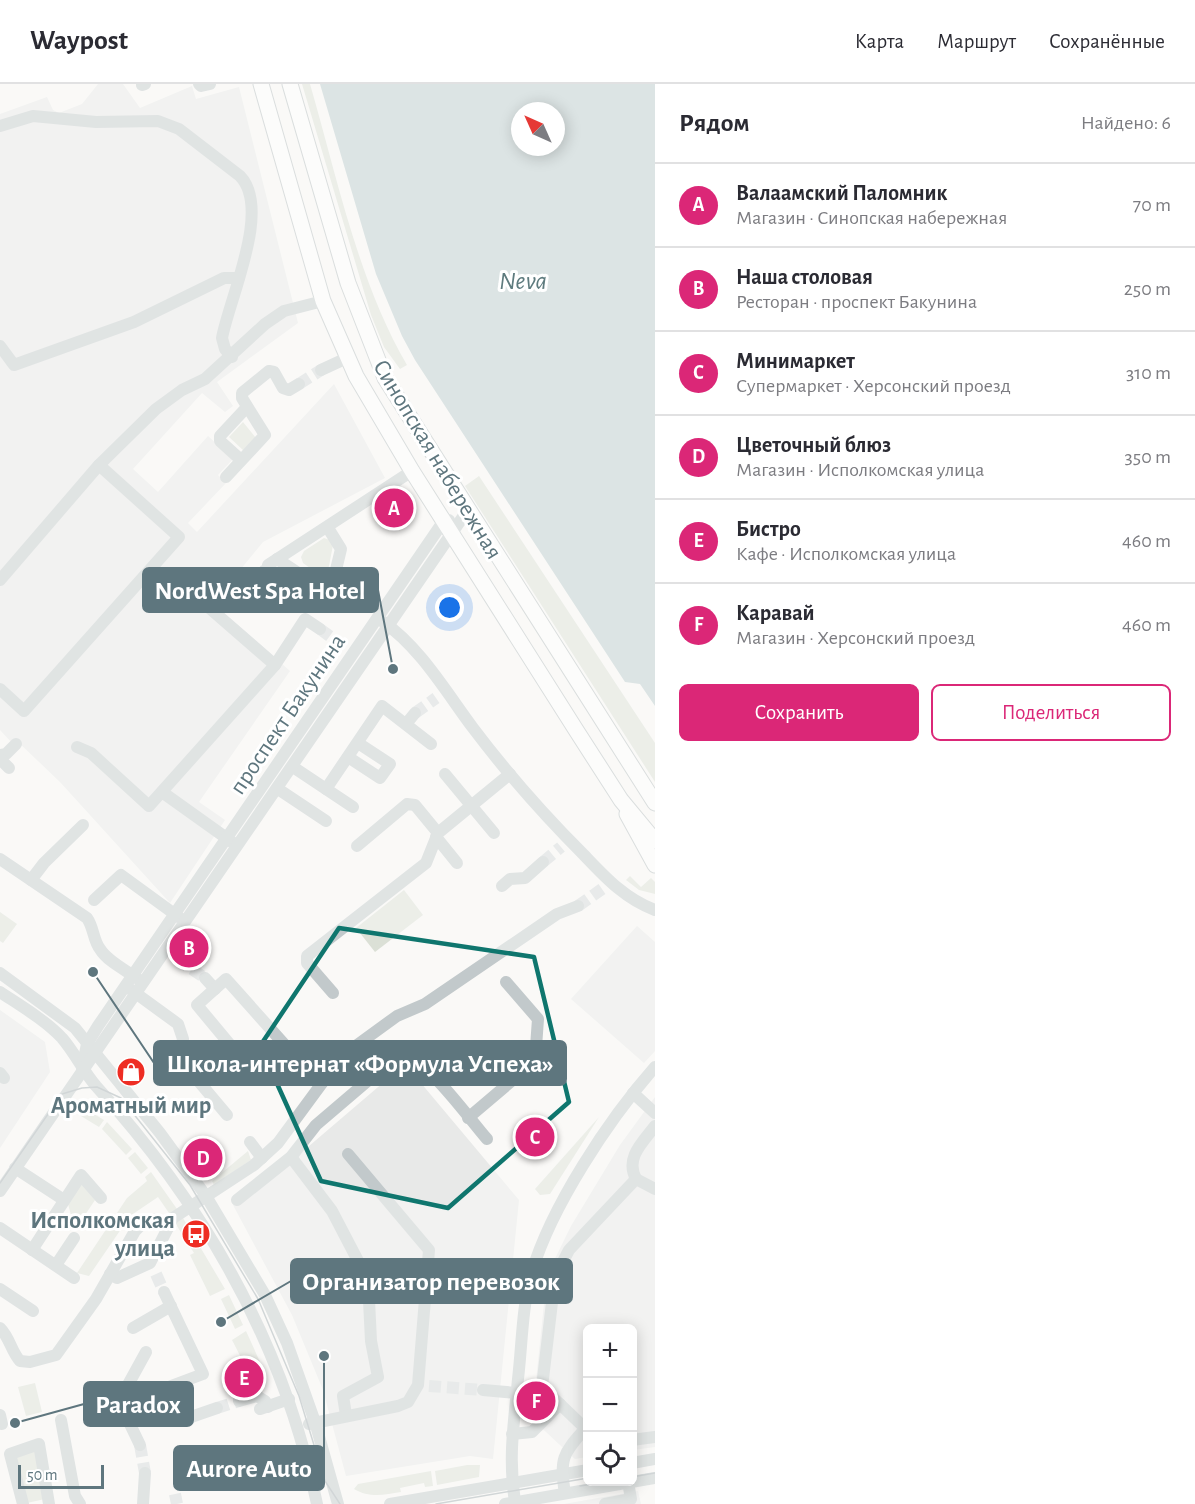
<!DOCTYPE html>
<html lang="ru">
<meta charset="utf-8">
<style>
body{margin:0;font-family:"Alegreya Sans",sans-serif;background:#f7f7f7;color:#2b2b33}
.controls{position:absolute;right:18px;bottom:18px;display:grid;overflow:hidden;border-radius:9px;box-shadow:0 3px 15px #0003}
.controls button{width:54px;height:54px;display:grid;place-items:center;padding:0;border:0;border-bottom:2px solid #e1e1e2;background:#fff;color:#2b2b33;font:30px sans-serif}
.compass{position:absolute;left:511px;top:18px;width:54px;height:54px;border-radius:50%;background:#fff;box-shadow:0 3px 15px #0003;rotate:315deg}
.scale{position:absolute;left:18px;bottom:15px;width:86px;box-sizing:border-box;padding-left:6px;border:3px solid #5e767e;border-top:0;font-size:16px;line-height:21px;white-space:nowrap;color:#5e767e;-webkit-text-stroke:4px #fff;paint-order:stroke}
.you{position:absolute;left:450px;top:524px;width:21px;height:21px;margin:-15px;border:4px solid #fff;border-radius:50%;background:#1a73e8;box-shadow:0 0 0 9px #1a73e833}
.badge{display:grid;place-items:center;width:39px;height:39px;border-radius:50%;background:#db2777;color:#fff;font-size:20px;font-weight:700}
.pin{position:absolute;translate:-50% -50%;border:3px solid #fff;box-shadow:0 2px 6px #0006}
.list{margin:0;padding:0;list-style:none}
h2{display:flex;justify-content:space-between;align-items:center;height:78px;margin:0;padding:0 24px;font-size:26px}
h2 small{font-size:20px;font-weight:400;color:#7c7c81}
.list li{display:grid;grid-template-columns:39px 1fr auto;gap:18px;align-items:center;box-sizing:border-box;height:84px;padding:0 24px;border-top:2px solid #e1e1e2}
.list b{display:block;font-size:22px;white-space:nowrap}
.list p{margin:0;font-size:20px;white-space:nowrap;color:#7c7c81}
.list em{font-size:20px;font-style:normal;color:#7c7c81}
.actions{display:flex;gap:12px;padding:18px 24px}
.actions a{flex:1;padding:14px 0;border:2px solid #db2777;border-radius:9px;text-align:center;font-size:21px;color:#db2777}
.actions .main{background:#db2777;color:#fff}
.icon{flex:none;width:33px;height:33px;fill:none;stroke:currentColor;stroke-width:2;stroke-linecap:round;stroke-linejoin:round}
.map{position:relative;flex:none;width:655px;height:1420px;overflow:hidden}
header{display:flex;align-items:center;gap:36px;box-sizing:border-box;height:84px;padding:0 30px;background:#fff;border-bottom:2px solid #e1e1e2}
header strong{font-size:28px}
nav{display:flex;gap:33px;margin-inline-start:auto;font-size:21px}
main{display:flex}
aside{flex:1;background:#fff}
.map>svg:first-child{display:block}
</style>
<header>
<strong>Waypost</strong>
<nav><a>Карта</a><a>Маршрут</a><a>Сохранённые</a></nav>
</header>
<main>
<div class="map">
<svg width="655" height="1420" viewBox="0 0 655 1420">
<rect width="100%" height="100%" fill="#faf9f7"/>
<!-- built -->
<g fill="#e8e9e8">
<path d="M98,0H123L140,24L192,2L196,15L239,3L298,239L217,298L233,322L225,328L202,309L133,385L158,408L208,352L233,375L218,391L226,399L188,439L197,448L334,300L385,394L263,458L213,519L290,587L199,718L225,736L170,819L60,698L16,656L12,659L0,646V30L47,13L53,26L59,29L82,20Z"/>
<path d="M637,842L655,858V967L644,979L571,915Z"/>
<path d="M0,926L45,958L50,988L0,1064Z"/>
<path d="M405,980L519,1116L493,1375L470,1372L346,1392L323,1306L292,1231L233,1121L288,1080Z"/>
<path d="M655,1013V1363L633,1366L632,1244H588L587,1373L575,1375L532,1335L547,1191L571,1142L620,1061Z"/>
<path d="M638,1407L641,1420H564Z"/>
</g>
<!-- green -->
<g fill="#dbe0d6">
<path d="M302,0H310C337,93 358,197 407,281L400,285L384,263L371,231Z"/>
<path d="M243,338L256,354L244,367L229,353Z"/>
<path d="M479,392L655,659V698L465,402Z"/>
<path d="M324,454L330,456L333,461L328,487L320,491L303,479L301,473L304,467Z"/>
<path d="M630,792L641,803L651,794L655,798V810L639,806L626,796Z"/>
<path d="M404,806L423,831L375,868L356,844Z"/>
<path d="M0,828L17,840L3,859L0,857Z"/>
<path d="M79,1026L89,1027L104,1036L99,1043L76,1029Z"/>
<path d="M599,1033L550,1110L540,1111L535,1105Z"/>
<path d="M107,1038L132,1065L126,1071L102,1045Z"/>
<path d="M248,1067L251,1076L214,1101L212,1097Z"/>
<path d="M135,1068L148,1084L141,1090L128,1074Z"/>
<path d="M151,1088L177,1125L171,1130L169,1129L158,1113L130,1132L89,1192L77,1189L127,1114L147,1097L145,1093Z"/>
<path d="M82,1099L95,1116L75,1146L68,1120Z"/>
<path d="M183,1134L225,1205L210,1212L190,1171L194,1169L177,1142V1138Z"/>
<path d="M229,1211L243,1241L235,1245L221,1215Z"/>
<path d="M246,1247L265,1289L252,1295L232,1256Z"/>
<path d="M266,1292L267,1295L256,1300L258,1305L237,1312L235,1307Z"/>
<path d="M35,1299L42,1328L26,1332L18,1303Z"/>
<path d="M36,1365L45,1415L27,1419L15,1372Z"/>
<path d="M467,1381H480L479,1393L437,1401L435,1387Z"/>
<path d="M431,1387L433,1402L425,1403L424,1399L400,1404L401,1408C384,1411 369,1414 354,1405L358,1400Z"/>
</g>
<!-- water -->
<path fill="#b9cacc" fill-rule="evenodd" d="M320,0H655V622L640,600L625,598L415,276L402,252L376,190ZM520,27H556V63H520Z"/>
<g fill="none" stroke-linecap="round" stroke-linejoin="round">
<!-- minor-tunnel -->
<g stroke="#d3d8d9" stroke-width="12" stroke-dasharray="12 6" stroke-linecap="butt">
<path d="M299,300L321,286"/>
<path d="M320,545L342,561"/>
<path d="M415,629L436,614"/>
<path d="M543,778L561,763"/>
<path d="M578,822L602,805"/>
<path d="M177,875L205,894"/>
<path d="M156,1190L164,1208"/>
<path d="M429,1302L483,1306"/>
<path d="M124,1308L128,1336"/>
<path d="M217,1324L239,1317"/>
<path d="M140,1361L145,1389"/>
<path d="M175,1410L177,1420"/>
</g>
<!-- major casing -->
<g stroke="#b5bdbf" stroke-width="17">
<g id="major">
<path d="M261,0L323,217L356,292L412,387L576,646L621,716L655,757"/>
<path d="M290,0L348,199L385,294L655,719"/>
<path d="M627,730L655,781"/>
</g>
</g>
<!-- minor -->
<g stroke="#c2c9cb" stroke-width="12">
<path d="M199,0L201,2L210,0"/>
<path d="M142,1L145,0"/>
<path d="M0,42L33,32L96,38L158,37L179,45L240,92C272,125 229,215 222,254L225,265L232,273"/>
<path d="M0,262L14,281L134,238L224,194H239"/>
<path d="M321,286L347,274"/>
<path d="M241,376L220,357V352L247,323"/>
<path d="M226,393L265,351L242,314V309L269,287L274,288L283,304L289,306L299,300"/>
<path d="M277,475L321,504L328,503L334,494L341,465L328,444"/>
<path d="M268,481L412,387"/>
<path d="M0,496L99,381L156,325L182,306L205,295L265,240L284,227L323,217"/>
<path d="M199,515L275,581"/>
<path d="M243,518L264,487"/>
<path d="M382,537C420,563 446,608 473,644C507,689 544,731 584,771C605,793 625,815 655,826"/>
<path d="M0,605L24,627L179,453L99,381"/>
<path d="M406,640L415,629"/>
<path d="M77,663L91,669L149,722L275,581L305,535L320,545"/>
<path d="M0,671L6,670L16,660"/>
<path d="M348,673L380,694L390,680L358,659"/>
<path d="M0,675L9,684"/>
<path d="M293,683L353,723"/>
<path d="M445,690L494,749"/>
<path d="M278,705L326,737"/>
<path d="M326,705L382,622L431,660"/>
<path d="M162,708L232,758"/>
<path d="M436,753L457,779"/>
<path d="M357,762L407,720L415,721L438,749"/>
<path d="M0,775L87,834C94,844 93,856 100,865C108,878 126,886 138,895"/>
<path d="M31,796L44,779L83,741"/>
<path d="M502,802L510,795L525,794L543,778"/>
<path d="M94,816L121,791L180,834"/>
<path d="M0,889L75,944L160,1049L206,1112L265,1211L287,1259L315,1338L338,1420"/>
<path d="M205,894L215,905"/>
<path d="M130,905L178,940L183,955L179,974L227,1031"/>
<path d="M0,908C21,922 45,936 62,954C75,969 83,987 96,1002C205,1122 284,1261 317,1420"/>
<path d="M333,909L307,879V872L426,779L438,749L510,690"/>
<path d="M292,969L261,994L256,992L197,921L226,895L292,969L323,998"/>
<path d="M82,984L87,960L98,942L443,438L449,436"/>
<path d="M0,989L4,994"/>
<path d="M633,1009L655,1029"/>
<path d="M468,1034L535,977L538,935L506,898"/>
<path d="M250,1058L262,1074"/>
<path d="M291,1073L332,1127L368,1196L371,1257L378,1293L343,1312L346,1331"/>
<path d="M15,1084L64,1116"/>
<path d="M636,1095C625,1074 642,1059 655,1042"/>
<path d="M0,1107L467,427"/>
<path d="M237,1116L291,1073L316,1041L391,977L405,971C430,980 468,1033 487,1055"/>
<path d="M0,1144L74,1194"/>
<path d="M32,1166L81,1091L101,1114"/>
<path d="M56,1181L74,1154"/>
<path d="M110,1190L117,1194L150,1179L173,1134L254,1081L278,1059L342,972L397,932L425,920L557,830L578,822"/>
<path d="M0,1205L33,1227"/>
<path d="M164,1208L203,1290L171,1302"/>
<path d="M0,1244C10,1254 11,1267 20,1277L30,1278L56,1271L96,1215L135,1147L143,1139L153,1135L169,1143"/>
<path d="M133,1244L171,1222"/>
<path d="M483,1306L517,1309"/>
<path d="M124,1308L146,1268"/>
<path d="M239,1317L257,1312L265,1317L268,1323"/>
<path d="M260,1325L289,1315"/>
<path d="M0,1331L2,1340"/>
<path d="M191,1333L217,1324"/>
<path d="M61,1336L75,1412L80,1420"/>
<path d="M128,1336L140,1361"/>
<path d="M309,1340L398,1322L408,1318L418,1301L429,1166L348,1070"/>
<path d="M588,1347L542,1303L555,1193L569,1166L636,1095L655,1105"/>
<path d="M512,1350L532,1348L560,1320"/>
<path d="M632,1356L655,1353"/>
<path d="M632,1379L655,1375"/>
<path d="M565,1409C559,1376 563,1369 585,1345"/>
<path d="M515,1418C508,1373 514,1340 518,1295C522,1261 522,1224 531,1191C550,1124 609,1035 655,983"/>
<path d="M23,1420L10,1370L39,1360L49,1420"/>
<path d="M143,1420L145,1389"/>
<path d="M390,1420L588,1386"/>
<path d="M505,1420L655,1394"/>
<path d="M605,1420L631,1415L628,1398"/>
</g>
<!-- major -->
<use href="#major" stroke="#fff" stroke-width="15"/>
<!-- tram -->
<g stroke="#a1acb0" stroke-width="1.5">
<path d="M0,1099L62,1010L82,1004L97,1003L121,1014L190,1101L258,1215L299,1312L325,1397L340,1420"/>
<path d="M632,1393L655,1389"/>
<path d="M580,1402L606,1398"/>
<path d="M436,1420L588,1394"/>
</g>
</g>
<!-- marked area -->
<path d="M0 0H655V1420H0ZM339,844L534,873L569,1018L448,1124L321,1097L260,962Z" fill="#faf9f7" fill-opacity=".55" fill-rule="evenodd"/>
<path fill="none" stroke="#0f766e" stroke-width="4.5" stroke-linejoin="round" d="M339,844L534,873L569,1018L448,1124L321,1097L260,962Z"/>
<!-- icons -->
<defs>
<g id="shop-disc" transform="scale(1.5)"><circle r="9.5" fill="#ee2d23" stroke="#fff"/><path d="M-5-2.5h2.3a2.7 3.5 0 0 1 5.4 0H5L5.5 6h-11ZM-1.5-2.5h3a1.5 2.3 0 0 0-3 0Z" fill="#fff"/></g>
<g id="bus-disc" transform="scale(1.5)"><circle r="9.5" fill="#ee2d23" stroke="#fff"/><path d="M-5-6H5V4H4V6H2V4H-2V6H-4V4H-5ZM-3.5-4V0h7V-4ZM-3.5 1.2v1.5H-2V1.2ZM2 1.2v1.5H3.5V1.2Z" fill="#fff"/></g>
</defs>
<g fill-rule="evenodd">
<use href="#shop-disc" x="131" y="988"/>
<use href="#bus-disc" x="196" y="1150"/>
</g>
<g text-anchor="middle" stroke-width="6" stroke-linejoin="round" paint-order="stroke">
<!-- street labels -->
<g font-size="24" fill="#5e767e" stroke="#fff">
<text transform="translate(438 375) rotate(59)" y="8">Синопская набережная</text>
<text transform="translate(287 630) rotate(-56)" y="8">проспект Бакунина</text>
</g>
<!-- poi labels -->
<g font-size="24" font-weight="bold" fill="#5e767e" stroke="#fff">
<text x="131" y="1029">Ароматный мир</text>
<text x="175" y="1144" text-anchor="end">Исполкомская<tspan x="175" dy="28">улица</tspan></text>
</g>
<!-- water labels -->
<g font-size="26" font-style="italic" fill="#5e7b7e" stroke="#fff">
<text x="523" y="205">Neva</text>
</g>
</g>
<!-- callouts -->
<path fill="none" stroke="#5e767e" stroke-width="2" d="M393 585L378 506M93 888L154 979M221 1238L291 1197M15 1339L84 1320M324 1272L324 1384"/>
<g fill="#5e767e" stroke="#fff" stroke-width="2">
<circle cx="393" cy="585" r="6"/>
<circle cx="93" cy="888" r="6"/>
<circle cx="221" cy="1238" r="6"/>
<circle cx="15" cy="1339" r="6"/>
<circle cx="324" cy="1272" r="6"/>
</g>
<g fill="#5e767e" stroke="#5e767e" stroke-width="2">
<rect x="143" y="484" width="235" height="44" rx="6"/>
<rect x="154" y="957" width="412" height="44" rx="6"/>
<rect x="291" y="1175" width="281" height="44" rx="6"/>
<rect x="84" y="1298" width="109" height="44" rx="6"/>
<rect x="174" y="1362" width="150" height="44" rx="6"/>
</g>
<g font-size="26" text-anchor="middle" font-weight="bold" fill="#fff">
<text x="260" y="515">NordWest Spa Hotel</text>
<text x="360" y="988">Школа-интернат «Формула Успеха»</text>
<text x="431" y="1206">Организатор перевозок</text>
<text x="138" y="1329">Paradox</text>
<text x="249" y="1393">Aurore Auto</text>
</g>
</svg>
<div class="controls">
<button>+</button>
<button>−</button>
<button><svg class="icon" aria-label="locate" viewBox="0 0 24 24"><circle cx="12" cy="12" r="6"/><path d="M12 2v4M12 18v4M2 12h4M18 12h4"/></svg></button>
</div>
<svg class="compass" viewBox="-18 -18 36 36"><path d="M0-13l5 13h-10z" fill="#e53935"/><path d="M0 13l5-13h-10z" fill="#7c7c81"/></svg>
<div class="scale">50 m</div>
<div class="you"></div>
<div class="pin badge" style="left:394px;top:424px">A</div>
<div class="pin badge" style="left:189px;top:864px">B</div>
<div class="pin badge" style="left:535px;top:1053px">C</div>
<div class="pin badge" style="left:203px;top:1074px">D</div>
<div class="pin badge" style="left:244px;top:1294px">E</div>
<div class="pin badge" style="left:536px;top:1317px">F</div>
</div>
<aside>
<h2>Рядом<small>Найдено: 6</small></h2>
<ul class="list">
<li><span class="badge">A</span><div><b>Валаамский Паломник</b><p>Магазин · Синопская набережная</p></div><em>70 m</em></li>
<li><span class="badge">B</span><div><b>Наша столовая</b><p>Ресторан · проспект Бакунина</p></div><em>250 m</em></li>
<li><span class="badge">C</span><div><b>Минимаркет</b><p>Супермаркет · Херсонский проезд</p></div><em>310 m</em></li>
<li><span class="badge">D</span><div><b>Цветочный блюз</b><p>Магазин · Исполкомская улица</p></div><em>350 m</em></li>
<li><span class="badge">E</span><div><b>Бистро</b><p>Кафе · Исполкомская улица</p></div><em>460 m</em></li>
<li><span class="badge">F</span><div><b>Каравай</b><p>Магазин · Херсонский проезд</p></div><em>460 m</em></li>
</ul>
<div class="actions"><a class="main">Сохранить</a><a>Поделиться</a></div>
</aside>
</main>
